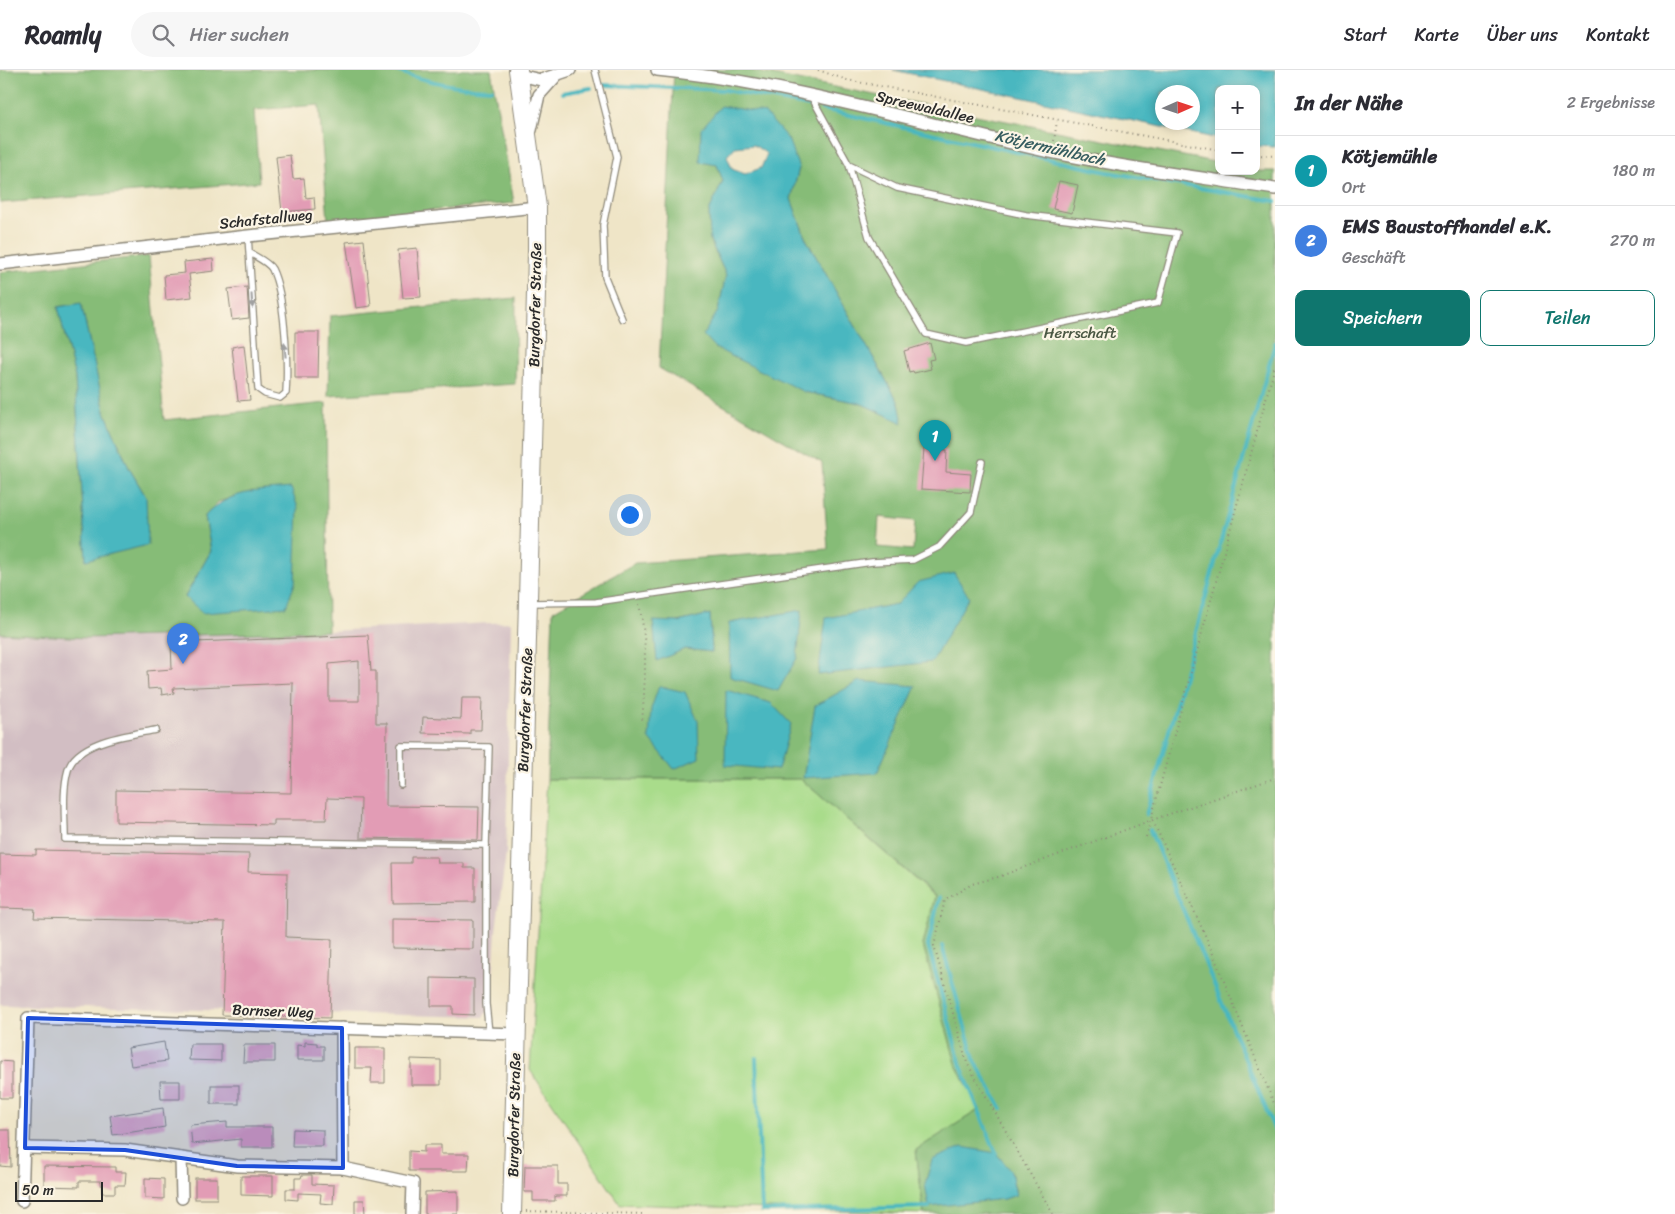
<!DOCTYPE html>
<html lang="de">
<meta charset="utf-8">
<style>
body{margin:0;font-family:Sriracha,sans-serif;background:#f7f7f7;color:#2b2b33}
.controls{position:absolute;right:15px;top:15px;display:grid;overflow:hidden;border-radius:10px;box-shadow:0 2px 8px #0003}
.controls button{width:45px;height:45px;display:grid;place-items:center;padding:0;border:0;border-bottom:1px solid #e1e1e2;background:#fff;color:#2b2b33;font:25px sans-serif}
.compass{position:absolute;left:1155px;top:15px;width:45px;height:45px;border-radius:50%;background:#fff;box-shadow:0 2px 8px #0003;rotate:87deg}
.scale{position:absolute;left:15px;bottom:12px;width:88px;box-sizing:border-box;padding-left:5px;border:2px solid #2b2b2b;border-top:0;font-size:14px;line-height:18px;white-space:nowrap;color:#2b2b2b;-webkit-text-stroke:4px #fcf5e5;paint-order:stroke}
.you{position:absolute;left:629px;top:444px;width:18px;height:18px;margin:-12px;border:4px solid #fff;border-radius:50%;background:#1a73e8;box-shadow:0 0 0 8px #1a73e833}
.badge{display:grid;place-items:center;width:32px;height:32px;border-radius:50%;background:#0f766e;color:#fff;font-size:16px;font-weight:700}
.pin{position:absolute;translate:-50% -41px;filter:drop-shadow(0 1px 2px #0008)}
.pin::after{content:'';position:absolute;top:26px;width:18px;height:15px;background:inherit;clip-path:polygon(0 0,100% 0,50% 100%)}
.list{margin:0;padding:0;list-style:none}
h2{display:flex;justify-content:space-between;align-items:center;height:65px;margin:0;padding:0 20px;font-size:21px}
h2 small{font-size:16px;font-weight:400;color:#7c7c81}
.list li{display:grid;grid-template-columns:32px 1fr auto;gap:15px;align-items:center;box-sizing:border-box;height:70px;padding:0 20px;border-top:1px solid #e1e1e2}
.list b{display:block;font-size:19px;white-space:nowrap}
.list p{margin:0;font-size:16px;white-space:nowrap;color:#7c7c81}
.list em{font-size:16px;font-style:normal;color:#7c7c81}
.actions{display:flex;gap:10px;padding:15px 20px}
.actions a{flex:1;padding:11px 0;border:1px solid #0f766e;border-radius:10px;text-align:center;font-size:18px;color:#0f766e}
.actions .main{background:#0f766e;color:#fff}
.icon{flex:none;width:28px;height:28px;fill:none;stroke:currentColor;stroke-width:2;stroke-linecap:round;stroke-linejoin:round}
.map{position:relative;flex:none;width:1275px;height:1144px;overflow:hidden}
header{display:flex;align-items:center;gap:30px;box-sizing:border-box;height:70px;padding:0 25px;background:#fff;border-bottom:1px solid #e1e1e2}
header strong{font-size:24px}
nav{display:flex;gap:28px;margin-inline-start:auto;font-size:18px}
.search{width:350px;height:45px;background:#f7f7f7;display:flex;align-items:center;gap:12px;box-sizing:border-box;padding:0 18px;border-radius:28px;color:#7c7c81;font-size:19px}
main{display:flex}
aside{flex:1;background:#fff}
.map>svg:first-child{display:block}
</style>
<header>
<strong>Roamly</strong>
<div class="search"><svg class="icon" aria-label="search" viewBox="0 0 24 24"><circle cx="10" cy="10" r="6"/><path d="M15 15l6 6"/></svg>Hier suchen</div>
<nav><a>Start</a><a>Karte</a><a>Über uns</a><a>Kontakt</a></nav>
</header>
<main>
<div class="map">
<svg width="1275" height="1144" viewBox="0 0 1275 1144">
<rect width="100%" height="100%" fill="#fcf5e5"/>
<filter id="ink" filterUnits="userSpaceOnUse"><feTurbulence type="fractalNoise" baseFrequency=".02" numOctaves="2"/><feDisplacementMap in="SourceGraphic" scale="10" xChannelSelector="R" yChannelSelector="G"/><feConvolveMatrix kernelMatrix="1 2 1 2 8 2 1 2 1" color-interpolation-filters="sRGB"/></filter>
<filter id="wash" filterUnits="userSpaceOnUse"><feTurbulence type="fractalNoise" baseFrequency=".0096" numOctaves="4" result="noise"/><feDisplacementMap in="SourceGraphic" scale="20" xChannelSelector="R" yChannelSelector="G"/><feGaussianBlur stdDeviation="1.12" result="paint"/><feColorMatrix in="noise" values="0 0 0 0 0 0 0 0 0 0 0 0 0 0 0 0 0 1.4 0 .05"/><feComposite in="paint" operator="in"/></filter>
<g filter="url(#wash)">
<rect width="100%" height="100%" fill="#efe5c7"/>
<!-- industrial -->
<path fill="#d2bec3" d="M511,552L506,783L496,860L491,938L483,947L0,935V563L87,568L328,561Z"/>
<!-- green -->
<path fill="#a9dc8b" stroke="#6a845b" d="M547,709H801L935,827L923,875L957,997L980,1039L916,1080L924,1144L620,1134L530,1000Z"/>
<!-- forest -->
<g fill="#86bc77" stroke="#587451" fill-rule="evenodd">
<path d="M0,0H491L514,133L328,150L319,35L254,40L259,112L0,133Z"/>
<path d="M674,0H748L1219,93V101H1275V1144H924L916,1080L980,1039L957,997L923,875L935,826L801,709H547L553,541L635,493L828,479L822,393L659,298ZM765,43L799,98L791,129L806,169L899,333L902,352L860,333L804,322L718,242L726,205L710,170L709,141L723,111L717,95ZM879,447L915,451L913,480L877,477ZM897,534L818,604L872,540ZM710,544L712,582L685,579L653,552H678ZM1011,1101L1016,1124L1005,1129Z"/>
<path d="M149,186L164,350L326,333L328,561L87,568L0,563V202ZM81,234L105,342L129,398L146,427L86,490L75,307L58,237ZM253,421L185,527L211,481L205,446L218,432Z"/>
<path d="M516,228L515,314L328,326L330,246Z"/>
</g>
<!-- water -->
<g fill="#48b7c0" stroke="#3a7176" fill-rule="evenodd">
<path d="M893,0H1275V77L1256,76V19H1219V69ZM1162,22H1192V52H1162Z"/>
<path d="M721,36L765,43L788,69L799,98L791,129L806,169L899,333L903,353L860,333L804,322L715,278L703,265L718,241L726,205L710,170L709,141L723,111L717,95L700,92L701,59ZM754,75L767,84L761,98L745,104L732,99L727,86L735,77Z"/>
<path d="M81,233L105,342L129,398L146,427L148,475L86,490L75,307L58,237Z"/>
<path d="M291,418L298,438L295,513L286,537L203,543L185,527L211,481L205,446C229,420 258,421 291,418Z"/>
<path d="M954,503L969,527L932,592L818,605L826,548L897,534L918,512Z"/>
<path d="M802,540L797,588L778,621L730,607L729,553Z"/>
<path d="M710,544L712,582L685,579L657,591L653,551L678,552Z"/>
<path d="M859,611L916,616L877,703L803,708L815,636Z"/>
<path d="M659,616L685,622L698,651L699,688L674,699L649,668L651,639Z"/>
<path d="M726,620L771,633L791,654L778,700L725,695Z"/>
<path d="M962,1077L996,1083L1011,1101L1016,1125L1005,1129L929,1137L925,1114L932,1090Z"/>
</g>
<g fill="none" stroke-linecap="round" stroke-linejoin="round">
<!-- stream -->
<g stroke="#48b7c0" stroke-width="4">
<path d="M394,0C426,12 458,18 492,19"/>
<path d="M604,15L725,20L810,36"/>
<path d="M562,23L591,18"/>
<path d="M822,39L1107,102L1275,131"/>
<path d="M1146,745L1275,273"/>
<path d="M1150,760L1275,1061"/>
<path d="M939,828L928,875L961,996L996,1083"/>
<path d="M942,876L974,989L1002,1039"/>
<path d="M756,988L762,1141L929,1137"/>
</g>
</g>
<g id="blocks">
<!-- building -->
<g fill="#e29cb5" fill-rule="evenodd">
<path d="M290,85L293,109L304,108L306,128L314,127L315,139L282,142L276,87Z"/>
<path d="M1059,111L1078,115L1072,143L1053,139Z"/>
<path d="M364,170L371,236L356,238L346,172Z"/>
<path d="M417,178L421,227L403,228L398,180Z"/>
<path d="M213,189L214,201L189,204L192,227L166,230L164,205L185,203L184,192Z"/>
<path d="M247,217L249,248L232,250L228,219Z"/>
<path d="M295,262H319L318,308H295Z"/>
<path d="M930,273L934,289L929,290L931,299L914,303L913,301L909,302L904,281Z"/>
<path d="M244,275L250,330L238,331L232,277Z"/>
<path d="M924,378L947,380L946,402L971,404L970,422L921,419Z"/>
<path d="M368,565L371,601H376V653H387L386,736L479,737L478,770L360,768L361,729L327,728L326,750H274V755L116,752V720L291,723L293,613L173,618L174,623L162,625L161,618L148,619L147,601L172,599L171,573ZM359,591V631H329V594Z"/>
<path d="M462,628H482L481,660H470V664L422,663L423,647L461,649Z"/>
<path d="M36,780L249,784L248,802L287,803L286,867L332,869L330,948L222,945L225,852L34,848L35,839L0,838V784L36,785Z"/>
<path d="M411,787H437L438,793H464V798H475V832L393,833L392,793H411Z"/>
<path d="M392,849L473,850V879L392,878Z"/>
<path d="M431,908L474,909V945L453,944V936H431Z"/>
<path d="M164,972L167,991L131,996L128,978Z"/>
<path d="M305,972L317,973V976H324V990H297V975L305,976Z"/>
<path d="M190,974H221V991L189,990Z"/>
<path d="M244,975H275V992H243Z"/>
<path d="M355,978H385V1013H371L372,998H355Z"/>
<path d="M411,989L441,990V1015H411Z"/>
<path d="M0,991L12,992V1028H0Z"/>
<path d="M160,1011H180V1029H161Z"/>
<rect x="211" y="1015" width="28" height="19"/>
<path d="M163,1038L165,1057L113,1065L110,1046Z"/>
<path d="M227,1052V1057H272V1077H241V1069L192,1074L190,1055Z"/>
<path d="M293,1059L323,1060V1076H292Z"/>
<path d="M0,1060H10L11,1097L0,1096Z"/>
<path d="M424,1075H441V1084H469L468,1101H409V1081L424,1082Z"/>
<path d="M44,1096L115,1097V1102H126L125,1115H115V1123H102L101,1111H79V1117L44,1116Z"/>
<path d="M525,1096H558V1114H567V1126H555V1131H533V1122H524Z"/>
<path d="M302,1105H312V1114L334,1115L333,1134L320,1133L321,1124L298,1123V1130L286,1129V1119H295V1108H301Z"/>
<path d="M241,1106H273V1126L241,1125Z"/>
<path d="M145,1108L164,1109V1129L145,1128Z"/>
<rect x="195" y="1108" width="22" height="21"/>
<path d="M458,1121V1144H425V1122Z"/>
<path d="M355,1130H364L365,1144H355Z"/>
</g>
</g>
</g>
<g filter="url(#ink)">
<use href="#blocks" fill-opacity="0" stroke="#8d8879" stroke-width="1"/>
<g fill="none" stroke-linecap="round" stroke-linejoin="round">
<!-- lane casing -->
<g stroke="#8d8879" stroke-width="8">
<g id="lane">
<path d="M595,0L617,87L603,155L605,207L622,249"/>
<path d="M811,26L849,95L869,167L926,264L966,273L1158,233L1177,163L1026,145L897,118L849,95"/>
<path d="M248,166L258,319L265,324L280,328L286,323C288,292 285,226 272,199C268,192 256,187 250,183"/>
<path d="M530,533L596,532L872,492L913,490L939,477L971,442L982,392"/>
<path d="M156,660C131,665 77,670 68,700C62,721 65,747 65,769C205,772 346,772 486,775V934L489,963"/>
<path d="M401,715V676L489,677L486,775"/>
</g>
</g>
<!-- street casing -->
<g stroke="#8d8879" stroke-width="14">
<g id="street">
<path d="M657,0C790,13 920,53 1050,82C1124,98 1200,107 1275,119"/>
<path d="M519,5L541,10L570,0"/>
<path d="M531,60L539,25L556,6"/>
<path d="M0,194L248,166L537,137"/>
<path d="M342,958L343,1098"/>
<path d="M25,1078L125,1080L237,1096L343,1098L413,1113L412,1144"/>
<path d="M181,1088L182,1128"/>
<path d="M22,1131L28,948L516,964"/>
</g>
</g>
<!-- primary casing -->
<g stroke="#8d8879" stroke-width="20">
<path id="primary" d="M512,1144L537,184V137L518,0"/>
</g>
<!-- path -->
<g stroke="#8d8879" stroke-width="2" stroke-dasharray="1 4" stroke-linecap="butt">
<path d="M818,0L847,10L1219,80"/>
<path d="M1054,71L1057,51"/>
<path d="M1256,85L1275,86"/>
<path d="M639,534C648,573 645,612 642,653"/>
<path d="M1153,751L1206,867L1275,1036"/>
<path d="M1146,767L1275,296"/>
<path d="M526,1141L644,1144"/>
<path d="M1053,1144L967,993L934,876L945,830L972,814L998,807L1152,750L1275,708"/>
</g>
<!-- lane -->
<use href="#lane" stroke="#fff" stroke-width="5.5"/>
<!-- street -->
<use href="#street" stroke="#fff" stroke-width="11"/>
<!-- primary -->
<use href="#primary" stroke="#fff" stroke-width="18"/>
</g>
<!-- one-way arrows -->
<defs><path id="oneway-solid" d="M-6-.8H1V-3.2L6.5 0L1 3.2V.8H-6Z" transform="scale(1.25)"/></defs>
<g fill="#a0a0a0">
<use href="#oneway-solid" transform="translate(252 231) rotate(86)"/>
<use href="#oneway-solid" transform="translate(285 280) rotate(-95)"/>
</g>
</g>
<!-- marked area -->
<path fill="#1d4ed8" fill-opacity="0.2" stroke="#1d4ed8" stroke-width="4" stroke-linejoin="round" d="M28,948L342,958L343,1098L237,1096L125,1080L25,1078Z"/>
<g text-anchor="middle" stroke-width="4.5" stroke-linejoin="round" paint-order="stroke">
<!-- street labels -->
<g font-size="15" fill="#2b2b2b" stroke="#fcf5e5">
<text transform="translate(925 37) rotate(13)" y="5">Spreewaldallee</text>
<text transform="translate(266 149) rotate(-6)" y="5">Schafstallweg</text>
<text transform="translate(535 235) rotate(-89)" y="5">Burgdorfer Straße</text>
<text transform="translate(525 640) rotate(-88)" y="5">Burgdorfer Straße</text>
<text transform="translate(273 941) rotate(2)" y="5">Bornser Weg</text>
<text transform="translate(514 1045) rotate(-89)" y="5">Burgdorfer Straße</text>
</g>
<!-- park labels -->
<g font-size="15" fill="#4a5743" stroke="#fcf5e5">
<text x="1080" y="268">Herrschaft</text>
</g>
<!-- water labels -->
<g font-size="16" font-style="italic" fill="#355c5f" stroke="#fcf5e5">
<text transform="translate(1050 77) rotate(13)" y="6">Kötjermühlbach</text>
</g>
</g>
</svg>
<div class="controls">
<button>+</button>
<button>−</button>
</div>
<svg class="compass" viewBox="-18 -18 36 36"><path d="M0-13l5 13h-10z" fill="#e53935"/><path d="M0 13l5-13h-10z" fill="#7c7c81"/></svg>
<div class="scale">50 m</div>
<div class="you"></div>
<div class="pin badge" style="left:935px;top:391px;background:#0f9aa8">1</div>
<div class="pin badge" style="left:183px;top:594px;background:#3f7fe0">2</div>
</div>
<aside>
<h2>In der Nähe<small>2 Ergebnisse</small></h2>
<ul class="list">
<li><span class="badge" style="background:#0f9aa8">1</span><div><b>Kötjemühle</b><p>Ort</p></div><em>180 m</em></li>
<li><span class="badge" style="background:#3f7fe0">2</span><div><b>EMS Baustoffhandel e.K.</b><p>Geschäft</p></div><em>270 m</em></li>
</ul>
<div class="actions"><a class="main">Speichern</a><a>Teilen</a></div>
</aside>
</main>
